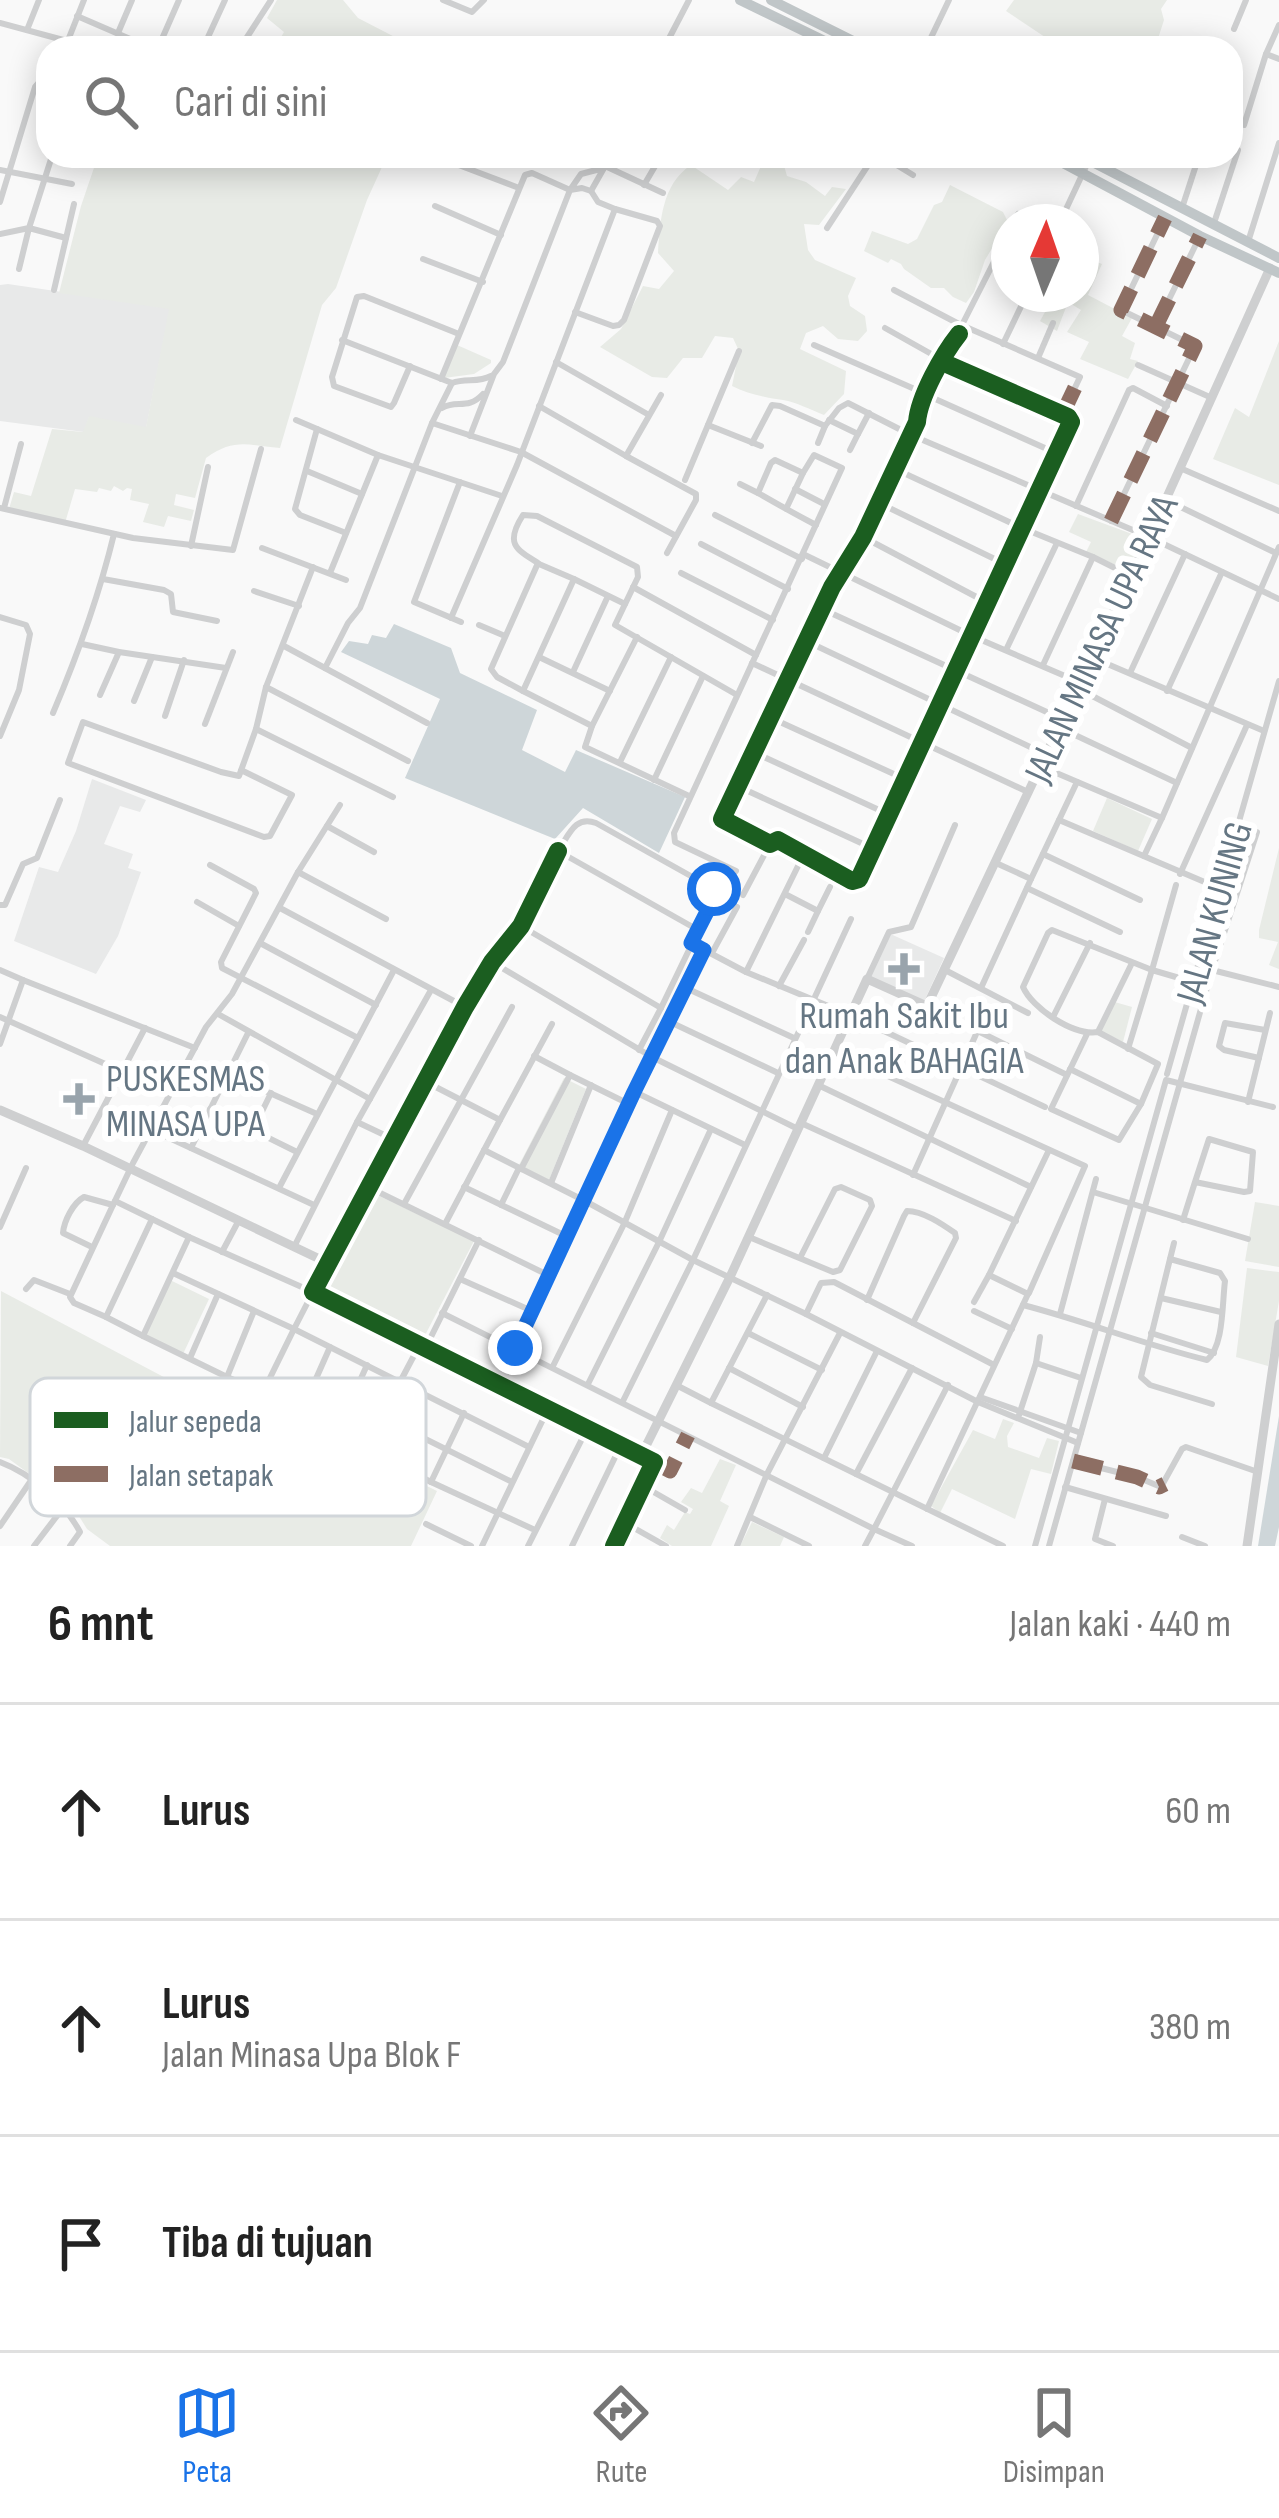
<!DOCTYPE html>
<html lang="id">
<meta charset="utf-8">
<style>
body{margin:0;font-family:"Sofia Sans Condensed",sans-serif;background:#f6f6f6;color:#222}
.compass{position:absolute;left:991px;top:204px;width:108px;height:108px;border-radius:50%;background:#fff;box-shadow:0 6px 30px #0003;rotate:2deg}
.stop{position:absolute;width:36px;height:36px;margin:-27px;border:9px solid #1a73e8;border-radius:50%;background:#fff}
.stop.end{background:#1a73e8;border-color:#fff;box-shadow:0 3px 12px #0008}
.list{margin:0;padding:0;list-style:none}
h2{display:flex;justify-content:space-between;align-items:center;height:156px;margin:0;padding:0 48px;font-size:51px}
h2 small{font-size:39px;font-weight:400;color:#767676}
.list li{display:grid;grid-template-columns:78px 1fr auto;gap:36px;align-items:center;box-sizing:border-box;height:216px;padding:0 48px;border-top:3px solid #e0e0e0}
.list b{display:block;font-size:45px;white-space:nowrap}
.list p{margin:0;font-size:39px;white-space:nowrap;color:#767676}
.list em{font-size:39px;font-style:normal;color:#767676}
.icon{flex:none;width:66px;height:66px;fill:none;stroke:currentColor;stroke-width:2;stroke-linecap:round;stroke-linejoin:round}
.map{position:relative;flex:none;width:1279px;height:1546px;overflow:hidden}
.search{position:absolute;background:#fff;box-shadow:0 6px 30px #0003;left:36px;right:36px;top:36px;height:132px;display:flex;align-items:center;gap:30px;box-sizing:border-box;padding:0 42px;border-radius:36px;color:#767676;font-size:45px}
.sheet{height:804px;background:#fff}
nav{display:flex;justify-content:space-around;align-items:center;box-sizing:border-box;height:168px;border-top:3px solid #e0e0e0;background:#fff;font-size:33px;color:#767676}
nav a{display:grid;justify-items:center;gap:6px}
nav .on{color:#1a73e8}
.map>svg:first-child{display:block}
</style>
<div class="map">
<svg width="1279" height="1546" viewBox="0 0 1279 1546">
<rect width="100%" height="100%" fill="#f9f9f9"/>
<!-- built -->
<g fill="#e8e9e9">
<path d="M8,284L170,308L146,428L89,417L84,432L0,421V285Z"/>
<path d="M92,779L146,800L140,812L120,806L104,844L133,854L128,868L141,872L118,936L96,974L14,941L39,867L58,872L76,831Z"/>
<path d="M886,932L944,958L921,1008L864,980Z"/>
</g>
<!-- green -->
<g fill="#e8ebe6">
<path d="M277,0H343L358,18L416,48H275L284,32L267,18Z"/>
<path d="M1014,0H1167L1161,9L1164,20L1155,48H1086L1063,37L1051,41L1006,11Z"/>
<path d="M98,156H387L367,200L336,288L322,305L280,448C247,445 234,438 206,458L195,498L176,494L174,505L194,510L191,521L168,516L164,527L143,522L149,504L130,500L132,489L127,488L123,491L114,486L111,491L99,488L97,492L75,489L65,523L9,509L14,492L31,496L52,429L83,432L89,416L146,427L169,309L59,293L81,206Z"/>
<path d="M760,156L782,158L787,176L806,182L825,196L832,187L846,189L819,225L804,224L808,250L815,260L856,278L848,296L850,306L865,316L867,331L858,341L838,339L823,326L806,333L800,349L846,371L844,394L824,415C811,410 796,402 783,400C767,398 748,394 732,386L739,351L733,338L715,336L702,358H683L667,378L652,377L600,347L621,329L643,286L659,289L674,271L658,253C660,221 662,184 691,165L728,190L741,177L754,182L761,166Z"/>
<path d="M950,185L1003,212L1008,222L985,260L974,292L966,303L953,297L944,288H931L904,269L901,264L891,259L888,263L864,251L872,231L908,244L917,239L934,205L942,202Z"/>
<path d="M1081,256L1102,264L1088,295L1132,318L1122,336L1135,343L1130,359L1138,361L1128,379L1080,359L1089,342L1067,332L1081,310L1068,302L1057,331L1040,321L1055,294H1081Z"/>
<path d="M1279,341V485L1213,459L1235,408L1249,417Z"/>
<path d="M457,345L491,360V363L474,374L444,378Z"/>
<path d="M1078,514L1143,538L1127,570L1086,552L1091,542L1069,532Z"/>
<path d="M1107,798L1152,819L1138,851L1093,831Z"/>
<path d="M1279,848V969L1269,965L1278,942L1259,938V930Z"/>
<path d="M1111,1001L1132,1007L1123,1042L1096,1029Z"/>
<path d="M564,1078L586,1089L549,1180L519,1165Z"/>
<path d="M373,1193L474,1241L422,1341L319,1290Z"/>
<path d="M1255,1202L1279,1206V1267L1245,1261Z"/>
<path d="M1247,1268L1279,1272V1301L1268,1366L1236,1357Z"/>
<path d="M170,1280L209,1299L183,1354L144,1335Z"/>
<path d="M1,1291L376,1489L390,1468L437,1491L411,1546H110L87,1529L72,1505L9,1459L0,1457Z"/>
<path d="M1003,1419L1014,1423L1007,1436L1008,1447L1039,1458L1047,1438L1059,1441L1051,1474L1031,1469L1015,1519L952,1489L940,1513L931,1506L973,1430L995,1439Z"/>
<path d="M720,1459L736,1465L720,1501L729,1506L711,1546H672L660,1538L667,1525L674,1530L685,1512L690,1514L693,1509L681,1502L691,1488L702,1493Z"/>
<path d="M752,1522L784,1537L780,1546H740Z"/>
</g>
<!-- water -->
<g fill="#ced6d9">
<path d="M394,624L451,648L460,673L537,710L522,750L565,772L576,750L685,797L659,853L583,808L555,839L405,778L440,699L341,652L349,641L368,644L372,635L386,638Z"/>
<path d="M1279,1416V1527L1275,1546H1258Z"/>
</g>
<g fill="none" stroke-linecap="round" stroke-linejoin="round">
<!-- minor -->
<g stroke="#cecfd0" stroke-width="6">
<path d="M443,0L472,12L484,0"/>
<path d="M77,16L151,48"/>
<path d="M0,23L67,41"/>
<path d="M1234,29L1246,0"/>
<path d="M27,30L39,0"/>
<path d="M118,33L132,0"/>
<path d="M65,48L84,0"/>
<path d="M158,48L179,0"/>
<path d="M203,48L225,0"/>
<path d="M240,48L271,0"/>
<path d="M664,48L689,0"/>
<path d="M926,48L949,0"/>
<path d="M1266,54L1279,59"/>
<path d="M1244,125L1266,54L1279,25"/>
<path d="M736,156L738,157"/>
<path d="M882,156L913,175"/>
<path d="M456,164L519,188"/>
<path d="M605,166L663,193"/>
<path d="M604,168L610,156"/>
<path d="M0,170L72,184"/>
<path d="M644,185L661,156"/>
<path d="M0,202L35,87L41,80L48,79"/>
<path d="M435,206L501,235"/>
<path d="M1182,208L1199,156"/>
<path d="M1014,222L1018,214"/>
<path d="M1060,222L1089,160"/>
<path d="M1214,223L1238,150"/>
<path d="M827,228L874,156"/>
<path d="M0,234L29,228L52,156"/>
<path d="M1248,242L1279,143"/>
<path d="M423,259L483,282"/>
<path d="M19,269L29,228L66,238"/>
<path d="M54,290L74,204"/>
<path d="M894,290L959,324L1080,377L1062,415"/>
<path d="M575,312L613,326L619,325L624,320L660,226L657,221L615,209"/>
<path d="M962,325L1009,232"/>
<path d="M1156,326L1200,236"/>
<path d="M885,328L942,360"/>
<path d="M342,340L452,383C466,378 478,383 491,376"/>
<path d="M1003,344L1027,294"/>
<path d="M814,345L926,394"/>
<path d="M739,351L708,425L761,446"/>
<path d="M1038,358L1053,323"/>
<path d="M556,362L649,415"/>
<path d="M949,365L1068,417L1071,422L859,879L852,881L778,840L770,844L722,819L832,587L863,537L917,422C919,397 943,354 959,334"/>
<path d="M1138,365L1212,398"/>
<path d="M410,366L394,403L391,407L334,386L332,377L357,297L364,296L459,334"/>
<path d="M441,379L525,175L532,173L570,190L582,188L591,191L604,168L581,174L570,190L503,362L494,374L470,436"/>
<path d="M933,398L1056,453"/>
<path d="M539,406L626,456L661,395"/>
<path d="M442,408C457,399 467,411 483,394"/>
<path d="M296,420L378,455L502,496"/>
<path d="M829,420L858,434L869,413"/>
<path d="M917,422L925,415L958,345V338"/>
<path d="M432,423L521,452L676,536"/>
<path d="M317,429L295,509L300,515L346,533"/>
<path d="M752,443L772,405L780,406L825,426L839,408L848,403L911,435L1149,537L1279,599"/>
<path d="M818,443L825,426"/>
<path d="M850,450L858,434"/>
<path d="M626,456L696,494V500L667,553"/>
<path d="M1180,468L1279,511"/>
<path d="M895,469L1022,528L1093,557L1043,665"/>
<path d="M307,471L362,494"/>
<path d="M685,480L708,425"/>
<path d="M460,482L414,602L461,622"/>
<path d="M740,484L758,493"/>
<path d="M795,489L824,504"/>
<path d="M1166,500L1276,553"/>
<path d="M879,503L1005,564"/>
<path d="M1076,506L1129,390L1133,388L1167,406"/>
<path d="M0,508L133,538L233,550L261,449"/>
<path d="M4,508L21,444"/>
<path d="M786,509L803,473L775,460L771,463L758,493C777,504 797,515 816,525"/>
<path d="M715,515L802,559"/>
<path d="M1111,521L1195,346L1121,310L1165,218"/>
<path d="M863,537L986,602"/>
<path d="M701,544L788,589"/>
<path d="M191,546L208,467"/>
<path d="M262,548L346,580"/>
<path d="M805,555L972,636L1079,682"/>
<path d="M1093,557L1131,576"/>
<path d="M539,564L574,579"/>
<path d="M330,573L378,455"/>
<path d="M681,573L773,620"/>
<path d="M103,579L164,590L171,594L173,612L217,621"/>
<path d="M633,587L756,655"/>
<path d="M254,591L299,606"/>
<path d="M822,609L1062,719"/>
<path d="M0,617L26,625L30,634L19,690L0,736"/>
<path d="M451,618L517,465L615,209L598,202L591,191"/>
<path d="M479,625L505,636"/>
<path d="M637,637L592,726L585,747L689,796"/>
<path d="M806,641L1045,754"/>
<path d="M82,644L119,652L226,668"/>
<path d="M284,646L427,723"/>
<path d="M1006,650L1057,543"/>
<path d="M539,657L610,691"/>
<path d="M1091,657L1264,731"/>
<path d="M752,663L1028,792"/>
<path d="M325,668L348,623L360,608L432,423L452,383"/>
<path d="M573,672L608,596"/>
<path d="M1130,673L1185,554"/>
<path d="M266,687L408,761"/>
<path d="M1077,688L1192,748"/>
<path d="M523,691L497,677L491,669L538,563C515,549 505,543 523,515L537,516L637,567L638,577L615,625L737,695"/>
<path d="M1167,691L1222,572"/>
<path d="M100,695L119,652"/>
<path d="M134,701L152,657"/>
<path d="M53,713C78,654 99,596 114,534"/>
<path d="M165,716L184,660"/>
<path d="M769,717L907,780"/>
<path d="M205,724L233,652"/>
<path d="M592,726L523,691L574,579L625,604"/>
<path d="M1058,727L1177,783"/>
<path d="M256,729L393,797"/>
<path d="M753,752L890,815"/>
<path d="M620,762L671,657"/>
<path d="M1040,766L1162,818"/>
<path d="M241,770L292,795L270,836L264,837L68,763L83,722L221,772L239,776L256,729L266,687L313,567"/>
<path d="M654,780L703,676"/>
<path d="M1077,782L1059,820L1221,889"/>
<path d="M737,786L872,848"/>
<path d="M327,826L374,852"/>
<path d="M1043,854L1140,900"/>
<path d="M1144,856L1162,818L1279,547"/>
<path d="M210,865L254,889L256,893L221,962L222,968L358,1038"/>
<path d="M736,871L675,842L674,833L842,468L814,455L803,473"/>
<path d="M298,872L386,919"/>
<path d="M1180,874L1247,725"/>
<path d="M1031,879L1059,820"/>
<path d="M1027,888L1120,932"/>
<path d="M785,894L818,911L808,932"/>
<path d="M743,895L770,844"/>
<path d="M197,902L239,926"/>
<path d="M0,905H5L23,864L37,858L60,800"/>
<path d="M280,908L465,1007"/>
<path d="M818,911L830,887"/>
<path d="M521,926L661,1008L715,896L714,889L596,823C575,815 569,835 558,851L698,930"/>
<path d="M260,943L376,1005"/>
<path d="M691,943L746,972L850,1015L1045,1107"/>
<path d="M712,953L737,907"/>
<path d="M492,962L652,1057L798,1129"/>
<path d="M0,970L23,980L0,1044"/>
<path d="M945,970L1028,1013"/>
<path d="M1212,970L1279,987"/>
<path d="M746,972L799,864"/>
<path d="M867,979L889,932L911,927L955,825"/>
<path d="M23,980L195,1048"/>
<path d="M779,986L804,940"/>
<path d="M686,988L794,1038"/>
<path d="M981,988L1031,879L996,863"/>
<path d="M927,1006L1067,1075"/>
<path d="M218,1014L370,1099"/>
<path d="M0,1017L121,1071"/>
<path d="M1053,1017L1090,943"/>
<path d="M668,1021L778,1073"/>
<path d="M1098,1032L1132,963"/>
<path d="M1087,1034L1051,1109L1119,1140L1141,1104L1158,1064L1098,1032C1073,1036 1032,1008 1023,987L1048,933L1052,930L1152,970L1176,885"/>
<path d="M1128,1049L1152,970L1193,982"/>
<path d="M639,1050L661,1008"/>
<path d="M833,1051L1085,1166L1029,1293"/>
<path d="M1259,1058L1224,1050L1219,1046L1225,1023L1265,1030"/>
<path d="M1070,1069L1141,1104"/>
<path d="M227,1074L317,1114"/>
<path d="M1167,1074L1279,681"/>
<path d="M570,1075L629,1104"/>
<path d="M426,1082L500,1120L552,1024"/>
<path d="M818,1085L1031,1187"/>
<path d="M635,1092L745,1145"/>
<path d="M1248,1102L1270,1013"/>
<path d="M210,1109L297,1152"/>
<path d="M357,1122L395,1140"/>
<path d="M801,1123L1016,1221"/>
<path d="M152,1130L314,1205"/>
<path d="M253,1130L271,1093"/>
<path d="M83,1146L145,1028"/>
<path d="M191,1148L248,1033"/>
<path d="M484,1150L585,1201L633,1095L704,951"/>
<path d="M521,1169L570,1075L534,1056"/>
<path d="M913,1175L977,1032"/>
<path d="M551,1183L591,1085"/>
<path d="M464,1187L568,1237"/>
<path d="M279,1188L394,970"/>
<path d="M370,1188L550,1276"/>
<path d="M1093,1192L1248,1239"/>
<path d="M115,1201L189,1237L143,1336L227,1377L263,1392L294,1329L173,1273"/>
<path d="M404,1204L512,1007"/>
<path d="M113,1205L133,1163L206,1027L232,994L298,872L340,805"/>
<path d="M501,1205L519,1168"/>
<path d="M1183,1220L1195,1182L1244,1192L1250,1191L1253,1152L1209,1139L1195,1182"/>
<path d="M445,1224L500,1120"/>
<path d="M0,1227L26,1168"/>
<path d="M189,1237L313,1292L294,1329L529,1447"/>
<path d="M749,1237L833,1272L840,1270L872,1206L870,1200L841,1187L835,1189L800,1258"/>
<path d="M92,1247L63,1233C64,1221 73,1203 84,1197L113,1205L70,1297L74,1303L106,1317"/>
<path d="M294,1247L357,1122L431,990"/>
<path d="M222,1252L239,1220"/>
<path d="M1170,1259L1174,1243"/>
<path d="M328,1263L465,1007L492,962L521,926L558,851"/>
<path d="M460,1279L532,1311"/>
<path d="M26,1289L34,1280L70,1294"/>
<path d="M1161,1298L1221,1312"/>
<path d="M867,1300L904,1216L907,1211C923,1211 942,1224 955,1233L956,1238L913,1323"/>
<path d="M974,1302L989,1275"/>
<path d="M1023,1305C1085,1321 1145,1345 1207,1360C1224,1346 1222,1304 1225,1281L1220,1273L1170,1259L1141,1377L1150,1385L1212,1404"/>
<path d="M974,1311L1012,1329"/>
<path d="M442,1313L874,1529L948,1385"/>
<path d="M806,1314L821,1283L834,1282L994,1365"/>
<path d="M1060,1314L1096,1179"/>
<path d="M748,1333L822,1370"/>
<path d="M1151,1333L1214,1353"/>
<path d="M143,1336L106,1317L152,1219"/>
<path d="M425,1349L479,1240"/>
<path d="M190,1358L218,1294"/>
<path d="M1036,1363L1081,1378"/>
<path d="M367,1365L336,1434L431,1482L535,1530"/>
<path d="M553,1366L624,1224L672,1110"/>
<path d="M729,1368L803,1407"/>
<path d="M227,1377L254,1311"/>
<path d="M400,1382L419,1346"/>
<path d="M497,1384L585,1201L693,1260L806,1314L978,1402L1078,1443"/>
<path d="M588,1384L659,1242L711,1129"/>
<path d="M678,1386L711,1403L767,1295"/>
<path d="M980,1397L1081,1433"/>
<path d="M623,1401L693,1260L851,919"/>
<path d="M351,1402L512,1482"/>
<path d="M711,1403L1003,1546"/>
<path d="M1019,1415L1036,1363L1040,1337"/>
<path d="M292,1433L330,1347"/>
<path d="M824,1458L877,1351"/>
<path d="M1073,1461L1137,1477L1161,1487L1182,1449L1186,1447L1258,1472"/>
<path d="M0,1462C32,1474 64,1502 80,1532L70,1546"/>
<path d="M856,1474L912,1368"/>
<path d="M431,1482L464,1413"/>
<path d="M643,1486L685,1510"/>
<path d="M1065,1487L1166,1516"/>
<path d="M1105,1499L1095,1539L1113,1546"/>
<path d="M927,1509L1028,1294L989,1275L1049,1150"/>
<path d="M750,1517L809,1546"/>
<path d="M625,1523L666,1546"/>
<path d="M426,1524L471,1546"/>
<path d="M0,1526L32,1479"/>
<path d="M1182,1537L1205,1546"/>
<path d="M34,1546L63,1508"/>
<path d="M482,1546L548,1409"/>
<path d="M528,1546L587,1429"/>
<path d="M572,1546L620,1447"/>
<path d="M614,1546L655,1464L641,1456"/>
<path d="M737,1546L767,1474L840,1333"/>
<path d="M865,1546L874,1529L912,1546"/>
<path d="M1035,1546L1166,1080L1273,1107"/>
<path d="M1049,1546L1212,970L1257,832"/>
</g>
<!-- tertiary -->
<g stroke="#cecfd0" stroke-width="9">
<path d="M0,1110L83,1146L328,1263L313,1292L641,1456L730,1277L867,979L927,1006L1149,537L1270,268"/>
<path d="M1247,1546L1279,1324"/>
</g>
<!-- primary -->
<g stroke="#c0c6c8" stroke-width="10">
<path d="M740,0L839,48"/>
<path d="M771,0L867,48"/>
<path d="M1050,156L1200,236L1279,273"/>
<path d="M1081,156L1279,258"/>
</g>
<!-- quiet -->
<g stroke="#8d6e63" stroke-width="15" stroke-dasharray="30 15" stroke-linecap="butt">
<path d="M1156,326L1200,236"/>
<path d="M1062,415L1080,377"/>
<path d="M1111,521L1195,346L1121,310L1165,218"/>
<path d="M1073,1461L1137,1477L1159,1487L1165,1484"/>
<path d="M655,1463L670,1471L688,1435"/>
</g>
<!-- cycleway casing -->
<g stroke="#fff" stroke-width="26">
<g id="cycleway">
<path d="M949,365L1068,417L1071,422L859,879L852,881L778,840L770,844L722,819L832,587L863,537L917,422C919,397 943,354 959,334"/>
<path d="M558,851L521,926L492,962L465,1007L313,1292L654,1462L614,1546"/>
</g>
</g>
<!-- cycleway -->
<use href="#cycleway" stroke="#1b5e20" stroke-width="18"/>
</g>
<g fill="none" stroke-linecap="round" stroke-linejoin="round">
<!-- route -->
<path stroke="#1a73e8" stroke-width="15" d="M515,1348L634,1092L704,950L691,943L715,896L714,889"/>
</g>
<!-- markers -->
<g fill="#99a4ac" stroke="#fff" stroke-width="4.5">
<path d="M898 951h12v12h12v12h-12v12h-12v-12h-12v-12h12z"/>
<path d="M73 1081h12v12h12v12h-12v12h-12v-12h-12v-12h12z"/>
</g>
<g text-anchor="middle" stroke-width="12" stroke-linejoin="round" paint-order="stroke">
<!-- street labels -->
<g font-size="39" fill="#657683" stroke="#fff">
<text transform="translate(1100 638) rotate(-65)" y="14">JALAN MINASA UPA RAYA</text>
<text transform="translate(1213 912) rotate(-74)" y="14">JALAN KUNING</text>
</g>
<!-- poi labels -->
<g font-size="39" fill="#657683" stroke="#fff">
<text x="904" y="1028">Rumah Sakit Ibu<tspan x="904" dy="45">dan Anak BAHAGIA</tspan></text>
<text x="106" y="1091" text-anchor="start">PUSKESMAS<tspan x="106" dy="45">MINASA UPA</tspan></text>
</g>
</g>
<!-- legend -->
<rect x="30" y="1378" width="396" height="138" rx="18" fill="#fff" stroke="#d1d6da" stroke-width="3"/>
<rect x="54" y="1412" width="54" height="16" fill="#1b5e20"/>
<rect x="54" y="1466" width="54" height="16" fill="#8d6e63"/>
<g font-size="33" fill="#657683">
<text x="129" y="1432">Jalur sepeda</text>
<text x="129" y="1486">Jalan setapak</text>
</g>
</svg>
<svg class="compass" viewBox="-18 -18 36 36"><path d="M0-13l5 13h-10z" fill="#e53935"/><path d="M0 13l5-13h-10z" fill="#767676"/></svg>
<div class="stop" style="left:714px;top:889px"></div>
<div class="stop end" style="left:515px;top:1348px"></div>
<div class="search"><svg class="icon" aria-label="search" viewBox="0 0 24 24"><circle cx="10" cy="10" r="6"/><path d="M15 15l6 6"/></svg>Cari di sini</div>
</div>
<section class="sheet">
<h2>6 mnt<small>Jalan kaki · 440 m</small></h2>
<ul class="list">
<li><svg class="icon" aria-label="ahead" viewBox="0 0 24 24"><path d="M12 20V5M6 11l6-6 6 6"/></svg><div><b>Lurus</b></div><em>60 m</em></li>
<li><svg class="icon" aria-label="ahead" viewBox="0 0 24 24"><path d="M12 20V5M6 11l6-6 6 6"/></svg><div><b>Lurus</b><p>Jalan Minasa Upa Blok F</p></div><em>380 m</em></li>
<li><svg class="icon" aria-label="arrive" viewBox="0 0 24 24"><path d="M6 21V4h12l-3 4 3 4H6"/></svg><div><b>Tiba di tujuan</b></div></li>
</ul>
</section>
<nav>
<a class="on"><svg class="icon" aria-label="map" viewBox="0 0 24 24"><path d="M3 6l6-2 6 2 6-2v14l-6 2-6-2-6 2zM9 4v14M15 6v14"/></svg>Peta</a>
<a><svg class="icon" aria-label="directions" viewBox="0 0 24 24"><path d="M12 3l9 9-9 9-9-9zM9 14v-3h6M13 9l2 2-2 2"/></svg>Rute</a>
<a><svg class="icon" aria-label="saved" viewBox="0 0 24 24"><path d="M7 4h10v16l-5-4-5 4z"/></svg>Disimpan</a>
</nav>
